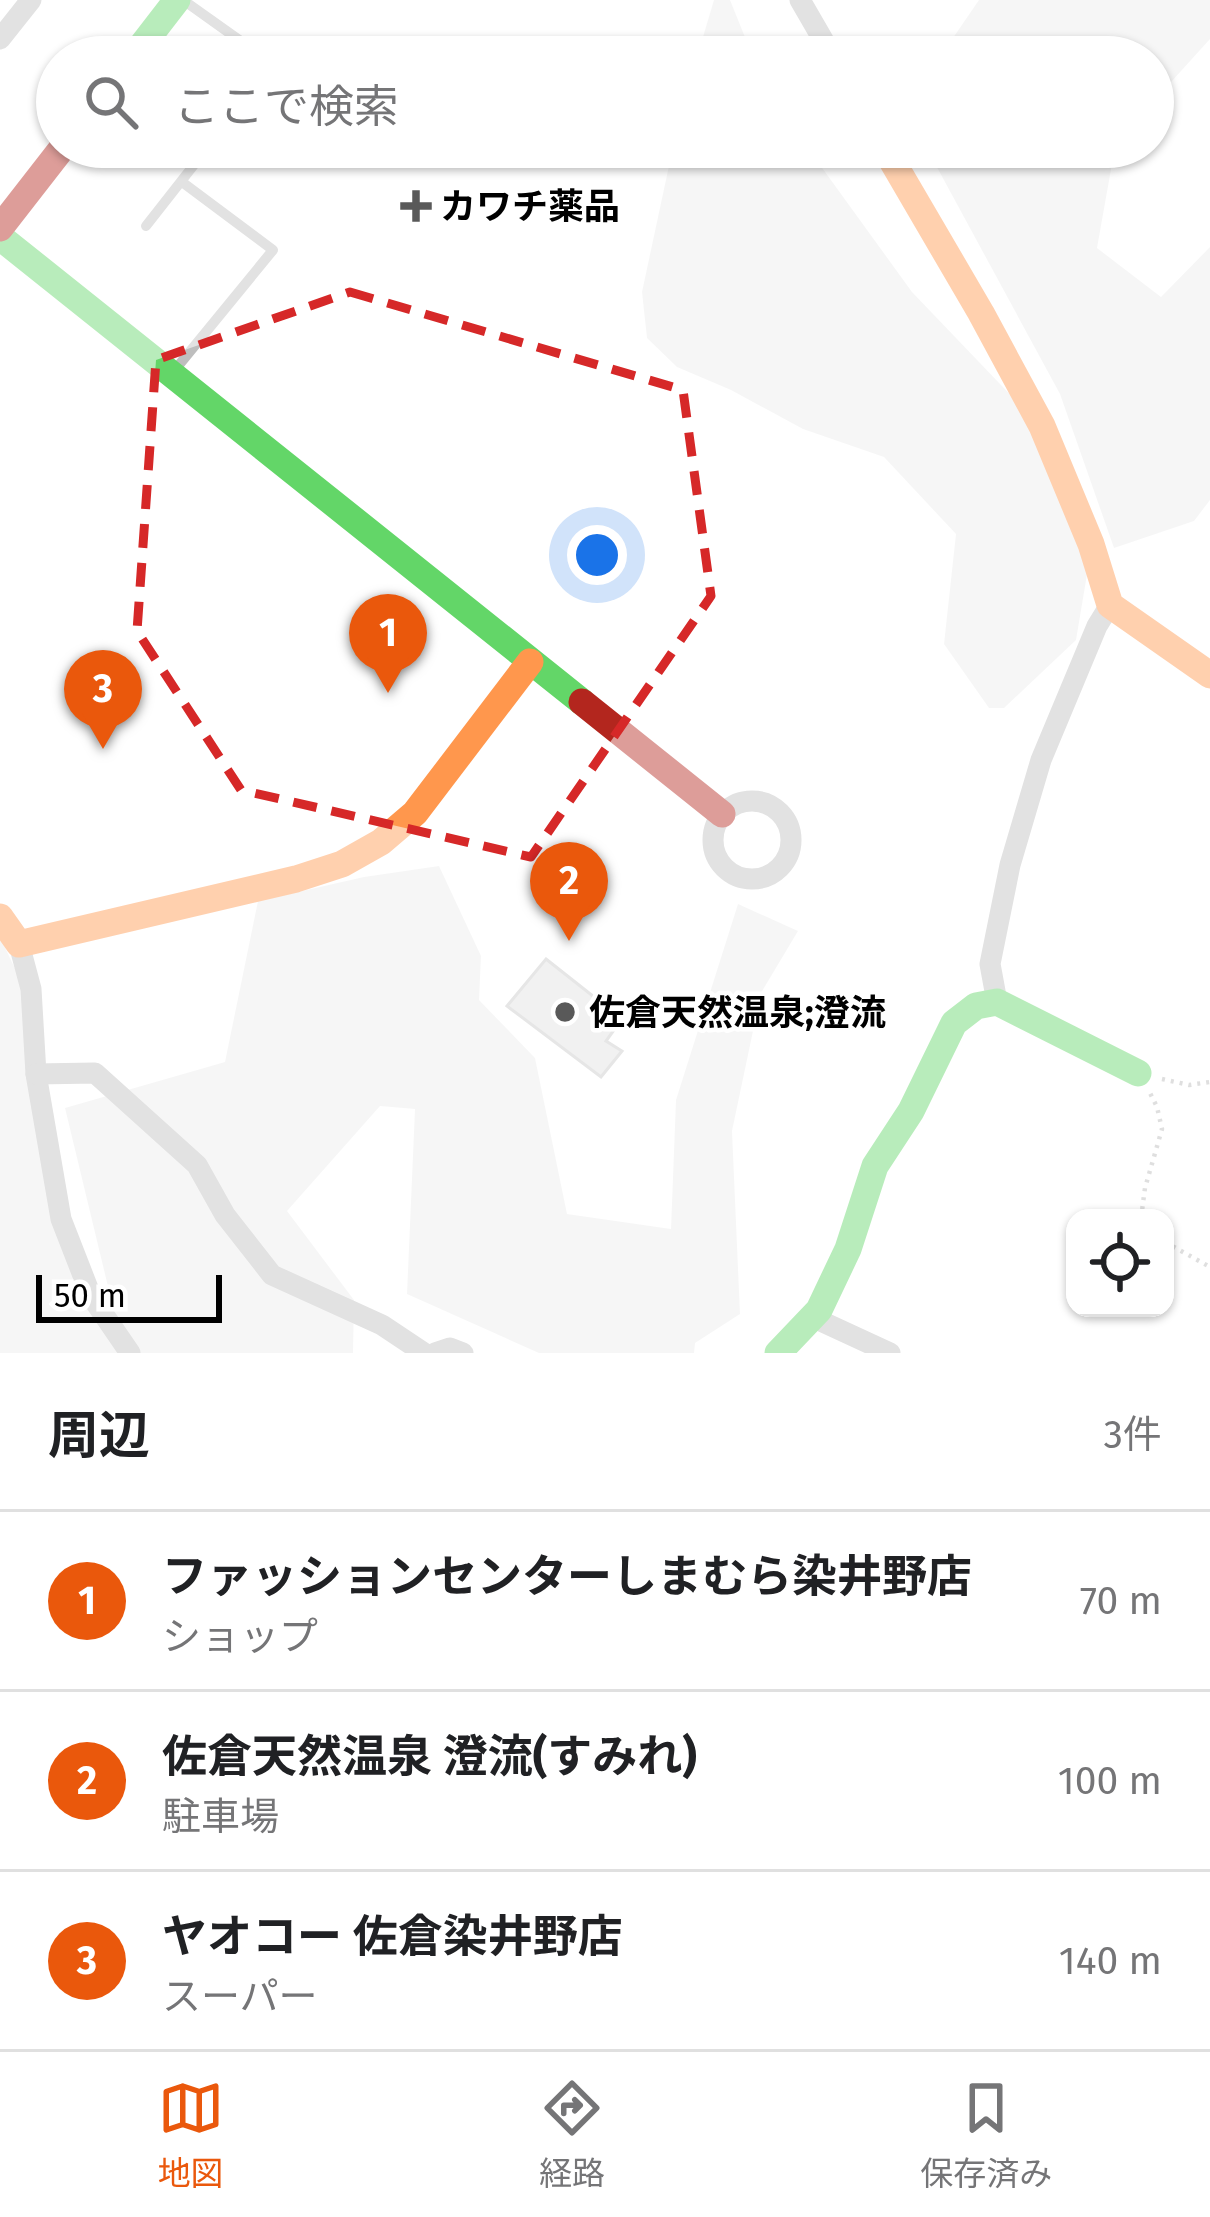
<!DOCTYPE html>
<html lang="ja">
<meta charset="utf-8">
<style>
body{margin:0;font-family:"Fira Sans","Noto Sans JP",sans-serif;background:#f2f2f2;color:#202124}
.controls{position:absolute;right:36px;bottom:36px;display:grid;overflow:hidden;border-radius:24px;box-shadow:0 3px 9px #0004}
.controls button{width:108px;height:108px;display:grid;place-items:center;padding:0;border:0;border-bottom:3px solid #e0e0e0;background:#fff;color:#202124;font:60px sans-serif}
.scale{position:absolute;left:36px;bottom:30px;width:186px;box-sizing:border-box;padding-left:12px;border:6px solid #000;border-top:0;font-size:33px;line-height:42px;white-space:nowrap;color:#000;-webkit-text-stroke:9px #fff;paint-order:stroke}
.you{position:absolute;left:597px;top:555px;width:42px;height:42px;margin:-30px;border:9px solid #fff;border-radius:50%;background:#1a73e8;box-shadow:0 0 0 18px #1a73e833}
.badge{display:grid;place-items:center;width:78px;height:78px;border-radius:50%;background:#ea580c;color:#fff;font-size:39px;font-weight:700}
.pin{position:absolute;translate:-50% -99px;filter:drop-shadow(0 3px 6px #0008)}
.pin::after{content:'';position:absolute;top:63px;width:42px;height:36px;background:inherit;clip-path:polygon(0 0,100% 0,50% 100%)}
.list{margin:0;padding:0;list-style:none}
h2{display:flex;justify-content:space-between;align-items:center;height:156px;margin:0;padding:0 48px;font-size:51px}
h2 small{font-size:39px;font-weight:400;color:#757577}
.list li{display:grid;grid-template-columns:78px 1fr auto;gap:36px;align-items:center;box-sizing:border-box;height:180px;padding:0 48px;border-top:3px solid #e0e0e0}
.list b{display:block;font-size:45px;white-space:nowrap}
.list p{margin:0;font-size:39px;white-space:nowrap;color:#757577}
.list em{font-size:39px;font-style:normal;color:#757577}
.icon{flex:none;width:66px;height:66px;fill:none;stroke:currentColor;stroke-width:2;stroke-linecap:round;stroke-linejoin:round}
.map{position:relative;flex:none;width:1210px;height:1353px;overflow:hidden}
.search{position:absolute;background:#fff;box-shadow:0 3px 9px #0004;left:36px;right:36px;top:36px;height:132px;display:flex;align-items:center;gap:30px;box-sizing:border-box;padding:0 42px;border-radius:66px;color:#757577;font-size:45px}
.sheet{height:696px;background:#fff}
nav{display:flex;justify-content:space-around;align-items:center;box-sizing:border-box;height:168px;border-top:3px solid #e0e0e0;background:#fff;font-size:33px;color:#757577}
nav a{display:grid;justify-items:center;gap:6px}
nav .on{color:#ea580c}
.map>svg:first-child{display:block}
</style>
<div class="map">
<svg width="1210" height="1353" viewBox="0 0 1210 1353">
<rect width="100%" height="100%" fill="#fff"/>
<!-- green -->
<g fill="#ececec">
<path d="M714,0H730L753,57H697Z"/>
<path d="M979,0H1210V39L1153,102V57H943L944,51Z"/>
<path d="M673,147H807L912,292L1024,409L1096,521L1076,640L1004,708H989L944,644L956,534L884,457L803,429L731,390L677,367L647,338L642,292Z"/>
<path d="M926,147H1115L1097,248L1161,297L1210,247V500L1194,521L1114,548L1060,394Z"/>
<path d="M439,866L481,956L479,1000L535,1058L567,1214L671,1229L676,1100L738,904L798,931L761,993L732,1131L740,1314L695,1343L694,1353H539L407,1294L415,1109L380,1106L287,1211L354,1300L353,1353H124L65,1108L225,1062L258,901L364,877Z"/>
<path d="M0,937L19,977L61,1247L119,1353H0Z"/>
</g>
<!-- building -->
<path fill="#dfdfdf" stroke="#c7c7c7" stroke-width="3" d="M546,959L622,1019L606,1041L622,1051L601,1077L507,1006Z"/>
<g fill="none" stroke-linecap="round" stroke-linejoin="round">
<!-- path -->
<g stroke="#b9b9b9" stroke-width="4.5" stroke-dasharray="3 6" stroke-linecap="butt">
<path d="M1162,1079L1189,1085L1210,1082"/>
<path d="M1141,1218L1145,1188L1162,1129L1157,1107L1150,1093"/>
<path d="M1165,1242L1210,1267"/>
</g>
<!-- lane -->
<g stroke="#bebebe" stroke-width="10">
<path d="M183,0L263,57"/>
<path d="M146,226L208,147"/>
<path d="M174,371L273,250L182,182"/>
</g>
<!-- street -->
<g stroke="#bebebe" stroke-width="21">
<path d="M800,0L833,57"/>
<path d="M0,39L31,0"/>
<circle cx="752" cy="840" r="39"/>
<path d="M19,944L31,989L36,1074L61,1219L91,1296L130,1353"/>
<path d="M997,1002L990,964L1010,865L1041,760L1097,626L1110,605"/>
<path d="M36,1074L95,1073L197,1165L225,1215L272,1275L382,1325L424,1353"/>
<path d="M812,1317L890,1353"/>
<path d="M435,1353L450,1348L463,1353"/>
</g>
<!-- fast -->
<g stroke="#63d668" stroke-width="27">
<path d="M133,57L177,0"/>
<path d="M0,237L582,702"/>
<path d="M778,1353L819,1310L848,1249L875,1166L911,1111L954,1023L976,1006L997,1002L1138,1073"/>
</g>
<!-- slow -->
<g stroke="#ff974d" stroke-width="27">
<path d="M884,147L981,313L1042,426L1091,544L1110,605L1210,675"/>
<path d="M0,917L19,944L296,879L342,864L381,842L415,813L530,662"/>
</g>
<!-- jam -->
<g stroke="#b3261e" stroke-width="27">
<path d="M0,228L63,147"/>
<path d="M582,702L722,814"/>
</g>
</g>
<!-- marked area -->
<path d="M0 0H1210V1353H0ZM350,292L683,390L711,596L531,857L241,790L137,631L156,360Z" fill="#fff" fill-opacity=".55" fill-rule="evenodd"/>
<path fill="none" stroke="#d62828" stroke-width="9" stroke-dasharray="24 15" stroke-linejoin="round" d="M350,292L683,390L711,596L531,857L241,790L137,631L156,360Z"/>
<!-- markers -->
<g fill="#595959" stroke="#fff" stroke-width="4.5">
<path d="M410 188h12v12h12v12h-12v12h-12v-12h-12v-12h12z"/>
<circle cx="565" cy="1012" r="12"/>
</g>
<g text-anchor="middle" stroke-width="9" stroke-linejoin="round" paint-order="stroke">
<!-- poi labels -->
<g font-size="36" font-weight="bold" fill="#000" stroke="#fff" text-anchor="start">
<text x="440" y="219">カワチ薬品</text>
<text x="589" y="1025">佐倉天然温泉;澄流</text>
</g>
</g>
</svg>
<div class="controls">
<button><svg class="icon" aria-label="locate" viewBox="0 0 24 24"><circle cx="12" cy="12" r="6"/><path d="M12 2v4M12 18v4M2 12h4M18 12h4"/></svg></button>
</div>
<div class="scale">50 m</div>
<div class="you"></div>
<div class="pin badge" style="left:388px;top:693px">1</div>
<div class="pin badge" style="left:569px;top:941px">2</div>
<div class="pin badge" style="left:103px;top:749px">3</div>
<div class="search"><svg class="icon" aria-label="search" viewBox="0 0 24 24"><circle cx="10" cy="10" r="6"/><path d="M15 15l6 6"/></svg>ここで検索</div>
</div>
<section class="sheet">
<h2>周辺<small>3件</small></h2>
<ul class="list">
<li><span class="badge">1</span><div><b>ファッションセンターしまむら染井野店</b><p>ショップ</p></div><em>70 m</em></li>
<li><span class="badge">2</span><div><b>佐倉天然温泉 澄流(すみれ)</b><p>駐車場</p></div><em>100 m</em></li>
<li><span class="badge">3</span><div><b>ヤオコー 佐倉染井野店</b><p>スーパー</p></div><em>140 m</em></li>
</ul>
</section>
<nav>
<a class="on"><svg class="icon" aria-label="map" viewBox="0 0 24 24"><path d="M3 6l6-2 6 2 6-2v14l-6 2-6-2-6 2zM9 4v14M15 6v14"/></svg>地図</a>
<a><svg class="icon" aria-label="directions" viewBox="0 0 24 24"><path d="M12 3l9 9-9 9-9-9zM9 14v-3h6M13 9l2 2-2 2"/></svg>経路</a>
<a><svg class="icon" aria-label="saved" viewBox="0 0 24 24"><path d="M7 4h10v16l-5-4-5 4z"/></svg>保存済み</a>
</nav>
